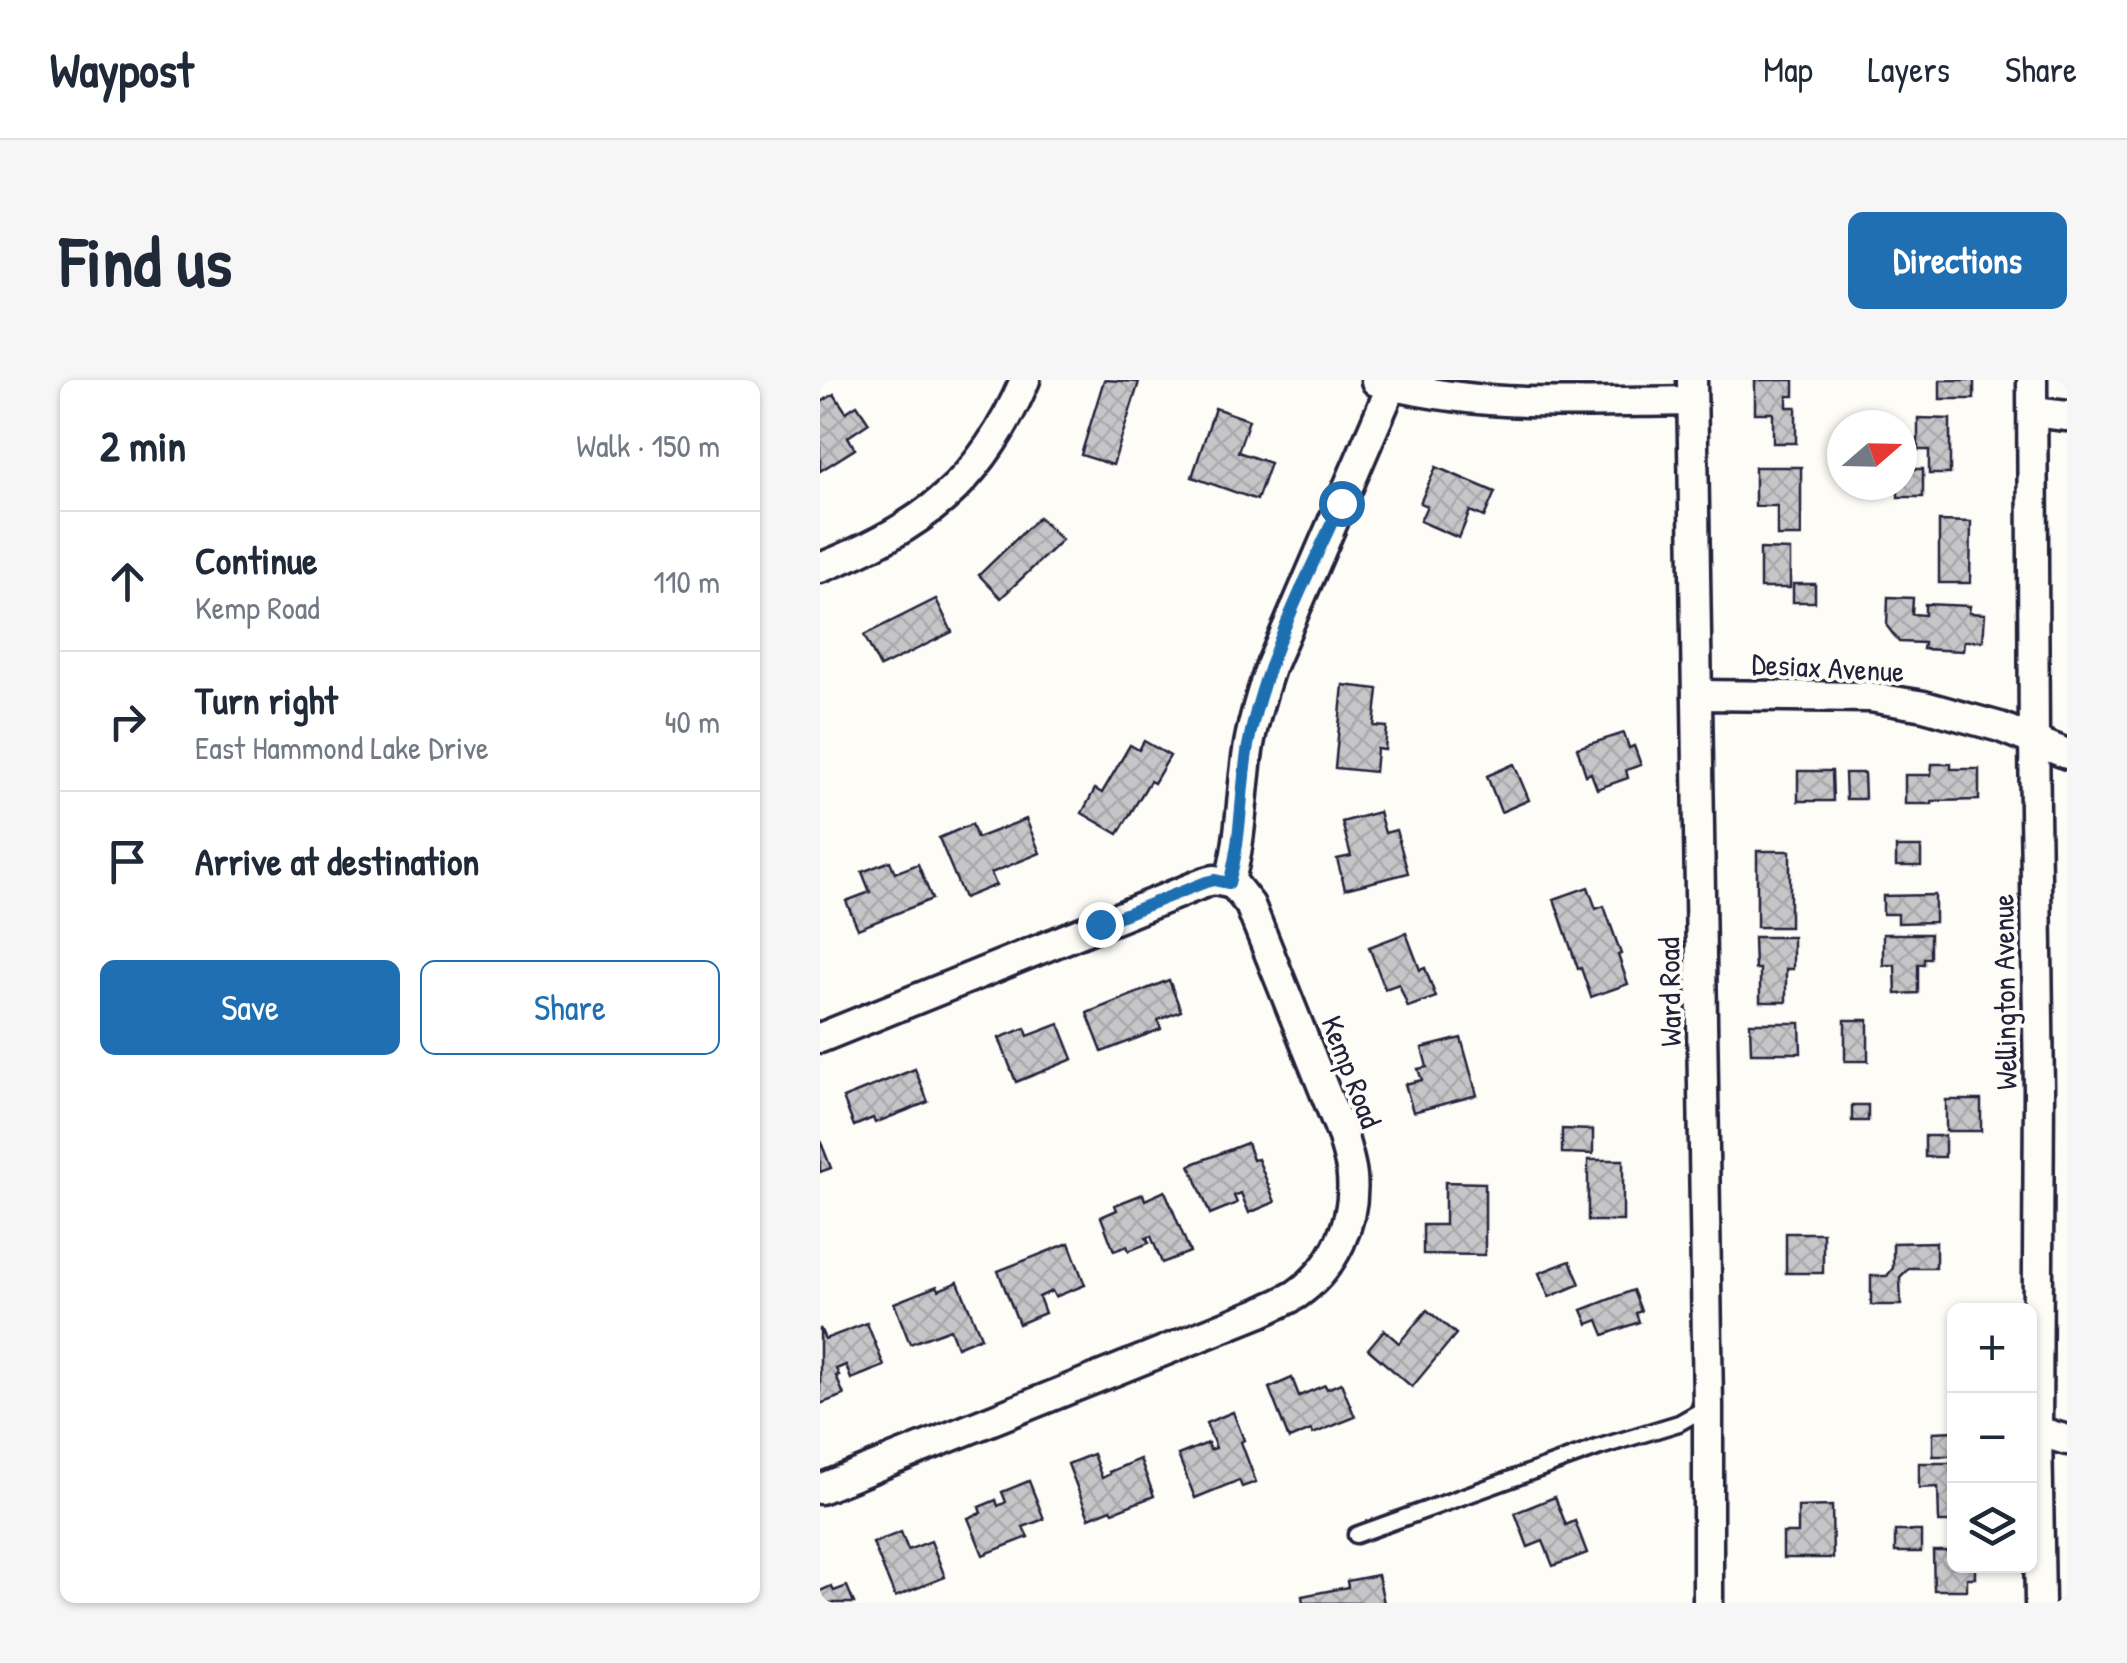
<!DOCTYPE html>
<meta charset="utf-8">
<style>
body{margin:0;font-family:"Patrick Hand",sans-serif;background:#f6f6f7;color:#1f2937}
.controls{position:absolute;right:30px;bottom:30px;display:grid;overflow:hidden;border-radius:15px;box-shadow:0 2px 8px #0004}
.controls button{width:90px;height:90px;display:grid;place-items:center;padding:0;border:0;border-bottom:2px solid #e0e1e3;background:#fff;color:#1f2937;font:50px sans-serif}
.compass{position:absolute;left:1007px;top:30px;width:90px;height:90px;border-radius:50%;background:#fff;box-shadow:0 2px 8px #0004;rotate:70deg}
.stop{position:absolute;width:30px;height:30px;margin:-22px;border:8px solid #1f6fb2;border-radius:50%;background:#fff}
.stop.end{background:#1f6fb2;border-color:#fff;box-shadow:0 2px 10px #0008}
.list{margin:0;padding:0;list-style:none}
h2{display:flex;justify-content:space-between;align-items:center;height:130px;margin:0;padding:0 40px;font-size:42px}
h2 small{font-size:32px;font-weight:400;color:#747a83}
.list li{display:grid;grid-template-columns:65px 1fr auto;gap:30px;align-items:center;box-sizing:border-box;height:140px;padding:0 40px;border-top:2px solid #e0e1e3}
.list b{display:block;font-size:38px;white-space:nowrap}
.list p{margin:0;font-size:32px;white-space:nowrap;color:#747a83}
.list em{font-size:32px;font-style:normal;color:#747a83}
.actions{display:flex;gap:20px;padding:30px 40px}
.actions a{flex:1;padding:22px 0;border:2px solid #1f6fb2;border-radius:15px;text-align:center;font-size:35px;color:#1f6fb2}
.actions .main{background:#1f6fb2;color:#fff}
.icon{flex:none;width:55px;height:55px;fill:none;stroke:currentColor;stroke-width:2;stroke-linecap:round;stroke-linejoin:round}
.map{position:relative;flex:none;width:1247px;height:1223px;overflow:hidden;border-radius:15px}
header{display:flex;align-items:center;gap:60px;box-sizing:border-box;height:140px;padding:0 50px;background:#fff;border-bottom:2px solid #e0e1e3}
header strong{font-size:48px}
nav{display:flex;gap:55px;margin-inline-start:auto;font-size:35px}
.intro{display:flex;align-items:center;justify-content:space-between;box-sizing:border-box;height:240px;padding:0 60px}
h1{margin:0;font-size:70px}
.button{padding:25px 45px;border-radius:15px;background:#1f6fb2;color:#fff;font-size:35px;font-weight:700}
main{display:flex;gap:60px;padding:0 60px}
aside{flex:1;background:#fff;border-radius:15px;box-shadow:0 2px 8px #0004}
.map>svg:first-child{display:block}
</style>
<header>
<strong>Waypost</strong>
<nav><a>Map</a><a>Layers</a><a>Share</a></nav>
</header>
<div class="intro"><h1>Find us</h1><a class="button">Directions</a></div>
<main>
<aside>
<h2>2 min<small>Walk · 150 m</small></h2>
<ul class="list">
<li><svg class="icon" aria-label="ahead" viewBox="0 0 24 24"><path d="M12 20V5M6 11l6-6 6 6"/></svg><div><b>Continue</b><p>Kemp Road</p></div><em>110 m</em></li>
<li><svg class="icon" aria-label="right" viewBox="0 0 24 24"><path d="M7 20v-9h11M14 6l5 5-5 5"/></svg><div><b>Turn right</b><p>East Hammond Lake Drive</p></div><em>40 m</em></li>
<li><svg class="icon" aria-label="arrive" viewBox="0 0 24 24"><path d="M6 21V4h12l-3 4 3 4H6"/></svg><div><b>Arrive at destination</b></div></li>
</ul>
<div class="actions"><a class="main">Save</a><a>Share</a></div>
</aside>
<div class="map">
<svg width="1247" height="1223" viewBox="0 0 1247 1223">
<defs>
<pattern id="building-cross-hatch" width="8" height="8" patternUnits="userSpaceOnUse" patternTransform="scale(2.5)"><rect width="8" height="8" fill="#c6c6c8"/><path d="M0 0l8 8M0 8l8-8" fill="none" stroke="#aaaaad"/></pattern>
</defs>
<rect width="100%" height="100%" fill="#fdfcf7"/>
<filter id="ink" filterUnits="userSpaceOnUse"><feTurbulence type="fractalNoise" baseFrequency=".01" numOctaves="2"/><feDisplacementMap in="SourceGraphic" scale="20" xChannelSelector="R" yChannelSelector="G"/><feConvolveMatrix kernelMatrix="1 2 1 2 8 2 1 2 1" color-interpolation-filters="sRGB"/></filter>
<g filter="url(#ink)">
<!-- building -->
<g fill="url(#building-cross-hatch)" stroke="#22223b" stroke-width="2.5">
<path d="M284,0L319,2L293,85L261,75Z"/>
<path d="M935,0H974V16H967V27H976V63H953V33H935Z"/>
<rect x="1120" y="0" width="34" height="19"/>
<path d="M14,14L26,32L37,25L49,43L28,57L35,69L0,91V23Z"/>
<path d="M395,28L429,40L418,72L450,83L437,120L372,97Z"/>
<path d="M1098,38L1130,39V94H1109V70H1098Z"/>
<path d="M616,87L675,112L664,137L650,131L639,158L600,141L607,126L600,123Z"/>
<path d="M935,87H981V156H957V126H935Z"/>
<path d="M1082,89H1103V117H1078V105H1082Z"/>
<path d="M219,137L242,160L181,218L159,195Z"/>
<path d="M1119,141L1151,142L1150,203H1119Z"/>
<path d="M940,169L970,170V208H940Z"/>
<rect x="973" y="204" width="22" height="18"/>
<path d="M1068,217L1093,218L1092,234L1105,235V224L1150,226L1149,233L1165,234L1163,261H1144L1143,271L1103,269L1104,263L1079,262L1067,246Z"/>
<path d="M116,219L132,252L60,287L44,255Z"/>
<path d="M523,305L558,309L554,346L567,347L565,370L557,369L555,392L515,388Z"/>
<path d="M804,353L809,368L814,366L821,385L806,390L808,398L777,409L771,393L766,395L757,368Z"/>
<path d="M324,361L350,376L334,403L330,401L298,454L262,433L275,409L282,413L310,365L319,370Z"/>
<path d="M694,384L709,420L681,432L667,396Z"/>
<path d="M1112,384H1131V389H1159V420L1112,421V424H1085V395H1111Z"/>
<path d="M978,391H1012L1013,421H978Z"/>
<path d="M1025,393H1044L1045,419H1026Z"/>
<path d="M559,432L565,453L576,450L588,493L525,509L517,479L531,476L522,442Z"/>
<path d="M206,439L220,473L171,493L176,505L144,518L119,458L152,444L157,458Z"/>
<rect x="1076" y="467" width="25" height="19"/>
<rect x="937" y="471" width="33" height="76"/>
<path d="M70,481L75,493L98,484L112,519L38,549L26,521L50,512L42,492Z"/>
<path d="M768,507L776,529L784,526L801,574L798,575L808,604L771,617L761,588L758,589L734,519Z"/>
<path d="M1115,515V542L1078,543V534H1063V516Z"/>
<path d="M586,553L600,590L605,588L616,617L588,627L579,604L565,609L549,567Z"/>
<path d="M1063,554H1110V578H1104V584H1098V613L1076,614L1075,585H1063Z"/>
<path d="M934,557H973V589H966V622H940V589H935Z"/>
<path d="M349,600L361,631L338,640L341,649L282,672L267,633Z"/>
<rect x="1025" y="640" width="23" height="41"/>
<path d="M930,643H980L981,673H931Z"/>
<path d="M239,644L253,679L196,702L179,658L205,648L208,656Z"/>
<path d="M641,658L657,715L593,732L585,704L602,700L598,689L607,687L602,668Z"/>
<path d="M95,689L108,722L55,743L53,738L34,746L23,718Z"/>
<rect x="1126" y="720" width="35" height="31"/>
<rect x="1032" y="725" width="16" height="16"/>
<path d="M742,749L773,750V774L742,773Z"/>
<rect x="1105" y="756" width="20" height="21"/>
<path d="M0,760L11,788L0,792Z"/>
<path d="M427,763L433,780L438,779L455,822L429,833L421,813L414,816L417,823L390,834L370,785Z"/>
<rect x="768" y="780" width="35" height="61"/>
<path d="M625,802L665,803V875L603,874V845H625Z"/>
<path d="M345,811L370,872L342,883L331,856L326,858L329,863L309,871L307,866L294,871L281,837L297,830L295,825L323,814L325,820Z"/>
<rect x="966" y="853" width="37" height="40"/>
<path d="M1116,862V888H1089L1080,897L1081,925H1051V896H1067L1073,888V863Z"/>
<path d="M249,863L265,905L235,917L232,911L219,917L225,933L199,944L178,891Z"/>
<path d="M750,881L760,904L729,917L719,893Z"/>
<path d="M138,902L161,957L137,967L130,949L90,964L74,923L117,906L119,910Z"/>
<path d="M813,910L821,931L816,933L819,942L784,955L778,940L768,944L762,930Z"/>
<path d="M607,930L636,954L592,1007L548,969L564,950L579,963Z"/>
<path d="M47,943L64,986L31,999L26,985L16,989L19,995L16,996L24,1015L0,1024V948L5,959Z"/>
<path d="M472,998L479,1016L505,1005L507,1009L521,1003L535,1037L493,1054L491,1050L469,1059L449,1008Z"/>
<path d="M413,1032L424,1060L421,1062L436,1102L422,1107L419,1100L375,1118L358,1075L388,1063L390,1070L396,1068L386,1043Z"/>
<path d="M1134,1051V1076H1113V1052Z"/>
<path d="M273,1074L282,1098L290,1094L289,1092L320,1079L334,1116L293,1132L291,1129L269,1138L248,1084Z"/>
<path d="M1099,1083H1131V1090H1134V1142H1119L1118,1107L1099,1108Z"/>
<path d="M209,1101L224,1139L203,1147L208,1157L163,1175L148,1138L161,1133L159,1127L176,1120L178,1126L186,1122L182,1112Z"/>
<path d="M735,1117L746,1145L755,1141L767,1173L733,1186L723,1161L708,1167L695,1133Z"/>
<path d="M1012,1126L1013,1178H963V1153H978V1127Z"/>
<rect x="1075" y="1151" width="26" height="21"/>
<path d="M81,1152L88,1170L111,1161L125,1197L75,1217L53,1163Z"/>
<path d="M1113,1171H1134V1186H1155V1198H1147V1210H1114Z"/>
<path d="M558,1195L564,1223H483L482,1216L528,1207L527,1201Z"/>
<path d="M11,1206L14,1211L27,1206L34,1223H0V1211Z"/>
</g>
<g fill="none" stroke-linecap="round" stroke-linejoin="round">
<!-- lane casing -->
<g stroke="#22223b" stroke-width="21">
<path id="lane" d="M536,1155L780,1067L859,1043L887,1027"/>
</g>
<!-- street casing -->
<g stroke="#22223b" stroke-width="35">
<g id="street">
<path d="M872,0L888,1026V1223"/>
<path d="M1212,0L1214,361L1219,710L1217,1051L1220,1223"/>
<path d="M556,1C659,30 767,22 872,21"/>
<path d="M1213,32L1247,36"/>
<path d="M0,188C102,148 161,103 205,0"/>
<path d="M877,315L1050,317L1104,326L1180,347L1247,374"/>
<path d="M0,658L386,502L394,500L409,503"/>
<path d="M1217,1051L1247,1060"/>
<path d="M0,1109L441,932C453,926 466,921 477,914C514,888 536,842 532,796C531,783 526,770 523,757L430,525L415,506L409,503C422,460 421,415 428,371C432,343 441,315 450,288L572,5"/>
</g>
</g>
<!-- lane -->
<use href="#lane" stroke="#fdfcf7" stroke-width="14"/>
<!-- street -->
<use href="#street" stroke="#fdfcf7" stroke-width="28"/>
</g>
</g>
<g fill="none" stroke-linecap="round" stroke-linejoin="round" filter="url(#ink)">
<!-- route -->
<path stroke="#1f6fb2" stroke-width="12" d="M280,544L386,502L394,500L409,503C422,458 420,412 428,366C444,281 485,201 521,123"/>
</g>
<g text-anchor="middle" stroke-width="8" stroke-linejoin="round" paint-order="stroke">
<!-- street labels -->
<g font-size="30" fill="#22223b" stroke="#fdfcf7">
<text transform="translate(1008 288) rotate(3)" y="10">Desiax Avenue</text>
<text transform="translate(850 612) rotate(-91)" y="10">Ward Road</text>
<text transform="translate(1185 612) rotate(-91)" y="10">Wellington Avenue</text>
<text transform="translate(531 692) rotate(69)" y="10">Kemp Road</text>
</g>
</g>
</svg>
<div class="controls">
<button>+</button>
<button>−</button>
<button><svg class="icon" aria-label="layers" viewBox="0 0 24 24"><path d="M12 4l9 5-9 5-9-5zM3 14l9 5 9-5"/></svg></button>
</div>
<svg class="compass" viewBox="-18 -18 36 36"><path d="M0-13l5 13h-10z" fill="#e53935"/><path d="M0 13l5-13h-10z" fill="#747a83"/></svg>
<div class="stop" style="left:521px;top:123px"></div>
<div class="stop end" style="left:280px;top:544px"></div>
</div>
</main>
